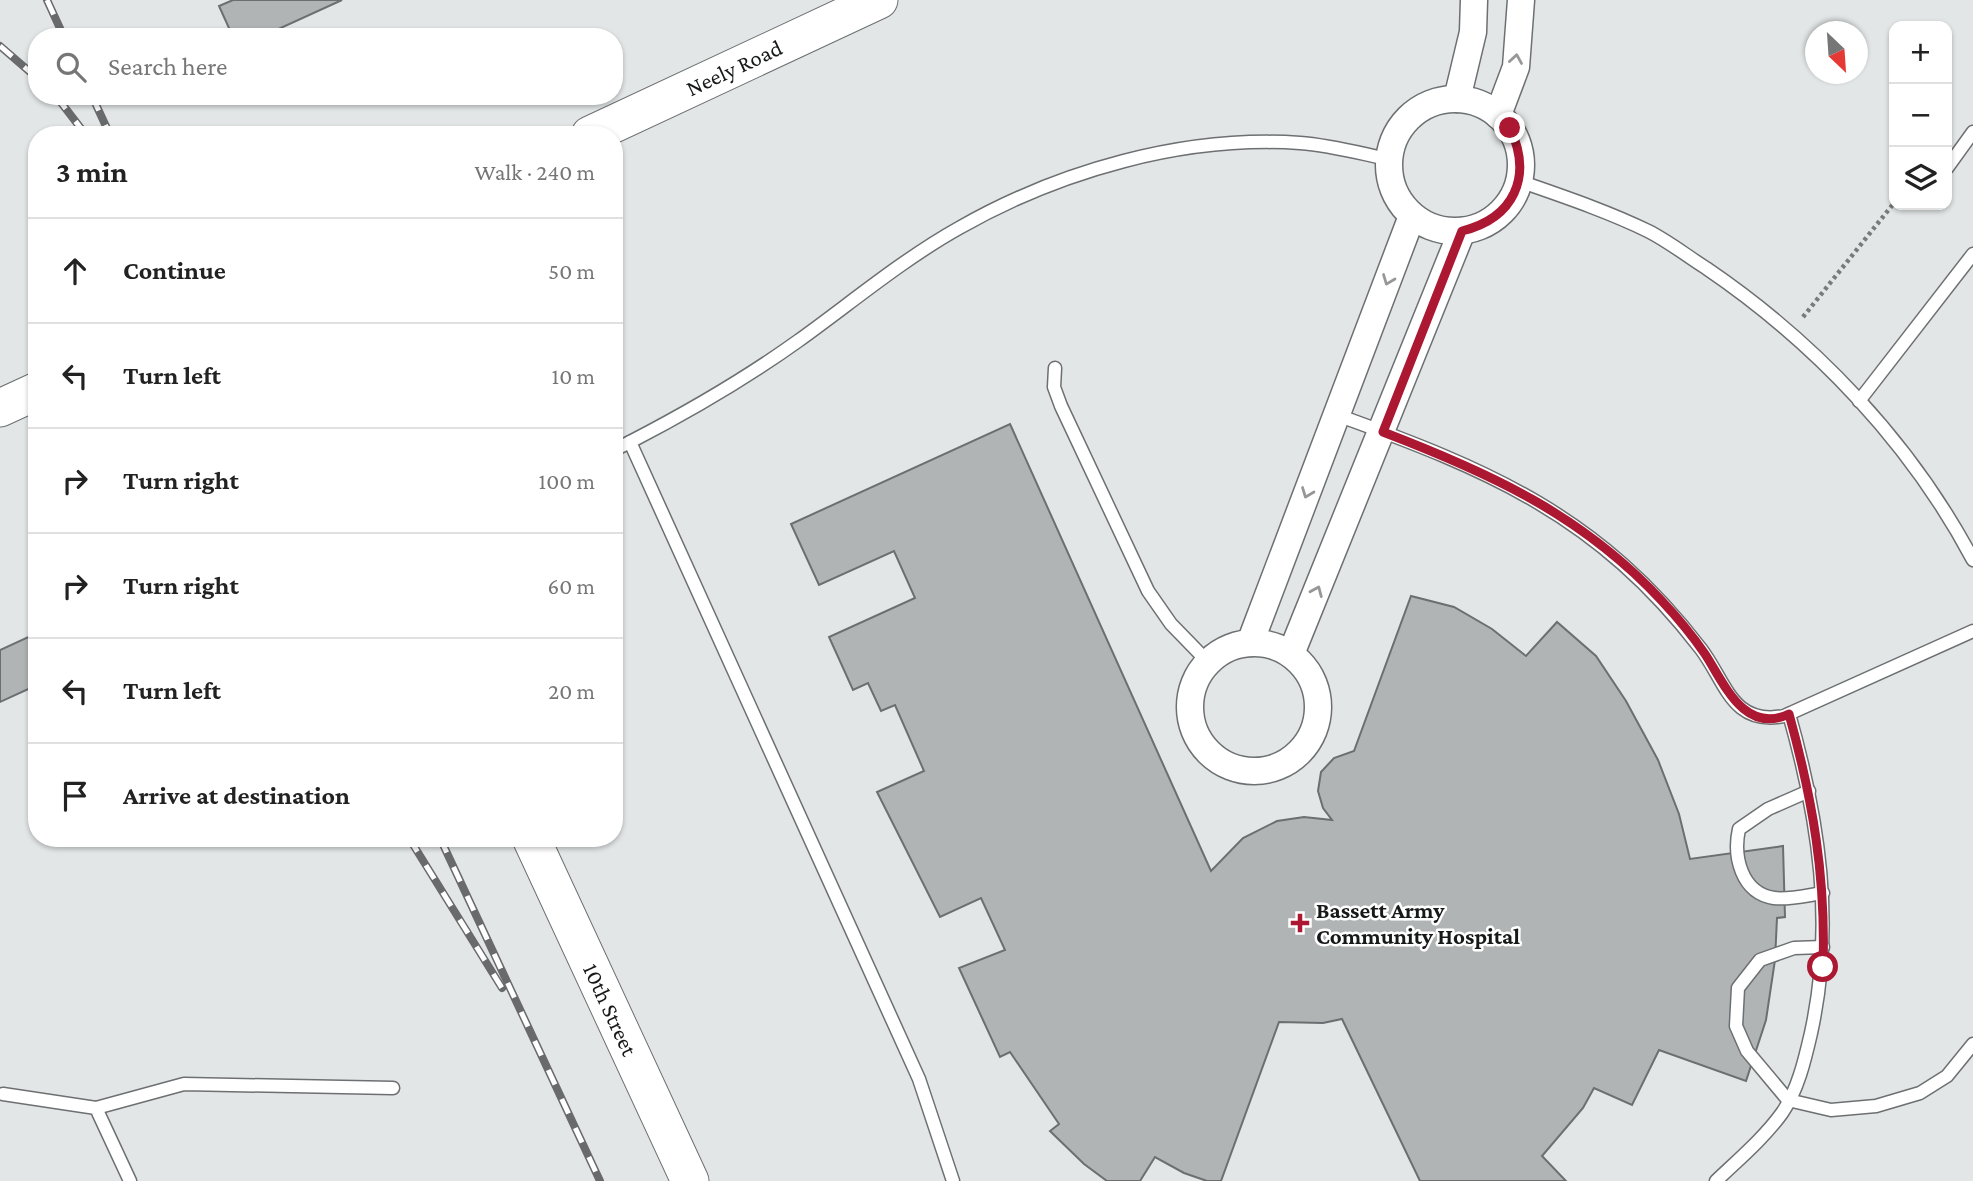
<!DOCTYPE html>
<meta charset="utf-8">
<style>
body{margin:0;font-family:"Crimson Pro",serif;background:#f6f6f6;color:#222}
.controls{position:absolute;right:21px;top:21px;display:grid;overflow:hidden;border-radius:14px;box-shadow:0 2px 5px #0004}
.controls button{width:63px;height:63px;display:grid;place-items:center;padding:0;border:0;border-bottom:2px solid #e0e0e0;background:#fff;color:#222;font:35px sans-serif}
.compass{position:absolute;left:1805px;top:21px;width:63px;height:63px;border-radius:50%;background:#fff;box-shadow:0 2px 5px #0004;rotate:155deg}
.stop{position:absolute;width:21px;height:21px;margin:-16px;border:5px solid #ac1731;border-radius:50%;background:#fff}
.stop.end{background:#ac1731;border-color:#fff;box-shadow:0 2px 7px #0008}
.list{margin:0;padding:0;list-style:none}
h2{display:flex;justify-content:space-between;align-items:center;height:91px;margin:0;padding:0 28px;font-size:30px}
h2 small{font-size:23px;font-weight:400;color:#767676}
.list li{display:grid;grid-template-columns:46px 1fr auto;gap:21px;align-items:center;box-sizing:border-box;height:105px;padding:0 28px;border-top:2px solid #e0e0e0}
.list b{display:block;font-size:26px;white-space:nowrap}
.list em{font-size:23px;font-style:normal;color:#767676}
.icon{flex:none;width:38px;height:38px;fill:none;stroke:currentColor;stroke-width:2;stroke-linecap:round;stroke-linejoin:round}
.map{position:relative;flex:none;width:1973px;height:1181px;overflow:hidden}
.search{position:absolute;background:#fff;box-shadow:0 2px 5px #0004;left:28px;top:28px;width:595px;height:77px;display:flex;align-items:center;gap:18px;box-sizing:border-box;padding:0 24px;border-radius:28px;color:#767676;font-size:26px}
.panel{position:absolute;background:#fff;box-shadow:0 2px 5px #0004;left:28px;top:126px;width:595px;height:721px;border-radius:28px}
.map>svg:first-child{display:block}
</style>
<div class="map">
<svg width="1973" height="1181" viewBox="0 0 1973 1181">
<rect width="100%" height="100%" fill="#e2e6e7"/>
<!-- building -->
<g fill="#b0b4b5" stroke="#6c6f71" stroke-width="2">
<path d="M233,0H342L261,37H233L219,6Z"/>
<path d="M1010,424L1211,871L1243,838L1277,821L1304,817L1332,820L1323,808L1318,791L1321,772L1334,758L1354,751L1411,596L1454,607L1492,629L1526,656L1557,622L1596,656L1626,701L1658,760L1679,814L1690,859L1783,846L1785,917L1777,918L1775,960L1766,1020L1746,1081L1659,1050L1632,1105L1594,1088L1583,1108L1542,1156L1566,1181H1420L1342,1019L1323,1023L1279,1022L1221,1181H1207L1184,1173L1155,1157L1140,1181H1107L1084,1164L1050,1131L1059,1124L1010,1052L1000,1057L959,968L1005,950L981,898L940,917L877,792L924,771L895,705L881,711L868,683L853,690L829,637L915,598L894,551L819,585L791,524Z"/>
<path d="M37,633V685L0,702V650Z"/>
</g>
<g fill="none" stroke-linecap="round" stroke-linejoin="round">
<!-- lane casing -->
<g stroke="#6d7072" stroke-width="15">
<g id="lane">
<path d="M1947,168L1973,132"/>
<path d="M1519,181C1562,196 1607,211 1648,231C1668,241 1687,256 1706,268C1815,342 1911,443 1973,560"/>
<path d="M1055,368L1054,387L1061,406L1148,591L1171,624L1208,662"/>
<path d="M1859,401L1973,254"/>
<path d="M1337,415C1490,470 1599,516 1701,649C1726,682 1732,726 1784,716L1973,631"/>
<path d="M630,442C688,412 745,379 798,341C851,303 902,260 959,228C1059,171 1184,135 1300,143C1329,145 1359,153 1388,159"/>
<path d="M614,450L630,442L919,1079L953,1181"/>
<path d="M1809,791L1768,809L1739,829C1733,856 1741,893 1774,898C1789,900 1808,895 1823,893"/>
<path d="M1823,947L1794,948L1760,960L1738,988L1736,1026L1747,1051L1788,1100L1831,1110L1876,1106L1920,1093L1947,1076L1973,1044"/>
<path d="M3,1094L96,1108L130,1181"/>
<path d="M96,1108L184,1084L393,1088"/>
<path d="M1716,1181C1738,1160 1764,1138 1782,1113C1798,1090 1805,1059 1811,1033C1835,924 1819,820 1789,714"/>
</g>
</g>
<!-- street casing -->
<g stroke="#6d7072" stroke-width="29">
<g id="street">
<path d="M1457,99L1473,32L1474,0"/>
<circle cx="1455" cy="165" r="66"/>
<path d="M1498,115L1516,67L1521,0"/>
<path d="M1250,643L1412,216"/>
<circle cx="1254" cy="707" r="64"/>
<path d="M1291,654L1462,231"/>
</g>
</g>
<!-- secondary casing -->
<g stroke="#6d7072" stroke-width="39">
<g id="secondary">
<path id="s1" d="M590,135L879,0"/>
<path d="M0,408L37,391"/>
<path id="s2" d="M531,838L690,1181"/>
</g>
</g>
<!-- path -->
<path stroke="#787a7b" stroke-width="4.5" stroke-dasharray="3.5 3.5" stroke-linecap="butt" d="M1803,317L1894,203"/>
<!-- lane -->
<use href="#lane" stroke="#fff" stroke-width="12"/>
<!-- street -->
<use href="#street" stroke="#fff" stroke-width="26"/>
<!-- secondary -->
<use href="#secondary" stroke="#fff" stroke-width="37"/>
<!-- rail casing -->
<g stroke="#686a6b" stroke-width="8">
<g id="rail">
<path d="M47,0L64,37"/>
<path d="M0,46L37,78"/>
<path d="M56,96L86,135"/>
<path d="M92,96L110,135"/>
<path d="M409,838L502,988"/>
<path d="M440,838L600,1181"/>
</g>
</g>
<!-- rail -->
<use href="#rail" stroke="#fff" stroke-width="5" stroke-dasharray="16" stroke-linecap="butt"/>
</g>
<!-- one-way arrows -->
<defs><path id="oneway-chevron" d="M-2-3.5L2.5 0L-2 3.5" fill="none" stroke-width="1.6" stroke-linecap="round" stroke-linejoin="round" transform="scale(1.75)"/></defs>
<g stroke="#979797">
<use href="#oneway-chevron" transform="translate(1516 59) rotate(-81)"/>
<use href="#oneway-chevron" transform="translate(1388 280) rotate(111)"/>
<use href="#oneway-chevron" transform="translate(1307 493) rotate(111)"/>
<use href="#oneway-chevron" transform="translate(1317 591) rotate(-67)"/>
</g>
<g fill="none" stroke-linecap="round" stroke-linejoin="round">
<!-- route -->
<path stroke="#ac1731" stroke-width="9" d="M1510,128C1533,177 1514,218 1462,231L1383,432C1490,473 1582,515 1661,600C1677,617 1692,635 1705,654C1724,683 1744,735 1789,714C1813,801 1826,877 1823,967"/>
</g>
<!-- markers -->
<path fill="#ac1731" stroke="#fff" stroke-width="2.5" d="M1296.5 912.5h7v7h7v7h-7v7h-7v-7h-7v-7h7z"/>
<g text-anchor="middle" stroke-width="5" stroke-linejoin="round" paint-order="stroke">
<!-- street labels -->
<g font-size="23" fill="#171818" stroke="#fff">
<text dy="8" stroke="none"><textPath href="#s1" startOffset="159">Neely Road</textPath></text>
<text dy="8" stroke="none"><textPath href="#s2" startOffset="189">10th Street</textPath></text>
</g>
<!-- poi labels -->
<g font-size="23" font-weight="bold" fill="#171818" stroke="#fff" text-anchor="start">
<text x="1316" y="918">Bassett Army<tspan x="1316" dy="26">Community Hospital</tspan></text>
</g>
</g>
</svg>
<div class="controls">
<button>+</button>
<button>−</button>
<button><svg class="icon" aria-label="layers" viewBox="0 0 24 24"><path d="M12 4l9 5-9 5-9-5zM3 14l9 5 9-5"/></svg></button>
</div>
<svg class="compass" viewBox="-18 -18 36 36"><path d="M0-13l5 13h-10z" fill="#e53935"/><path d="M0 13l5-13h-10z" fill="#767676"/></svg>
<div class="stop" style="left:1823px;top:967px"></div>
<div class="stop end" style="left:1510px;top:128px"></div>
<div class="search"><svg class="icon" aria-label="search" viewBox="0 0 24 24"><circle cx="10" cy="10" r="6"/><path d="M15 15l6 6"/></svg>Search here</div>
<section class="panel">
<h2>3 min<small>Walk · 240 m</small></h2>
<ul class="list">
<li><svg class="icon" aria-label="ahead" viewBox="0 0 24 24"><path d="M12 20V5M6 11l6-6 6 6"/></svg><div><b>Continue</b></div><em>50 m</em></li>
<li><svg class="icon" aria-label="left" viewBox="0 0 24 24"><path d="M17 20v-9H6M10 6l-5 5 5 5"/></svg><div><b>Turn left</b></div><em>10 m</em></li>
<li><svg class="icon" aria-label="right" viewBox="0 0 24 24"><path d="M7 20v-9h11M14 6l5 5-5 5"/></svg><div><b>Turn right</b></div><em>100 m</em></li>
<li><svg class="icon" aria-label="right" viewBox="0 0 24 24"><path d="M7 20v-9h11M14 6l5 5-5 5"/></svg><div><b>Turn right</b></div><em>60 m</em></li>
<li><svg class="icon" aria-label="left" viewBox="0 0 24 24"><path d="M17 20v-9H6M10 6l-5 5 5 5"/></svg><div><b>Turn left</b></div><em>20 m</em></li>
<li><svg class="icon" aria-label="arrive" viewBox="0 0 24 24"><path d="M6 21V4h12l-3 4 3 4H6"/></svg><div><b>Arrive at destination</b></div></li>
</ul>
</section>
</div>
